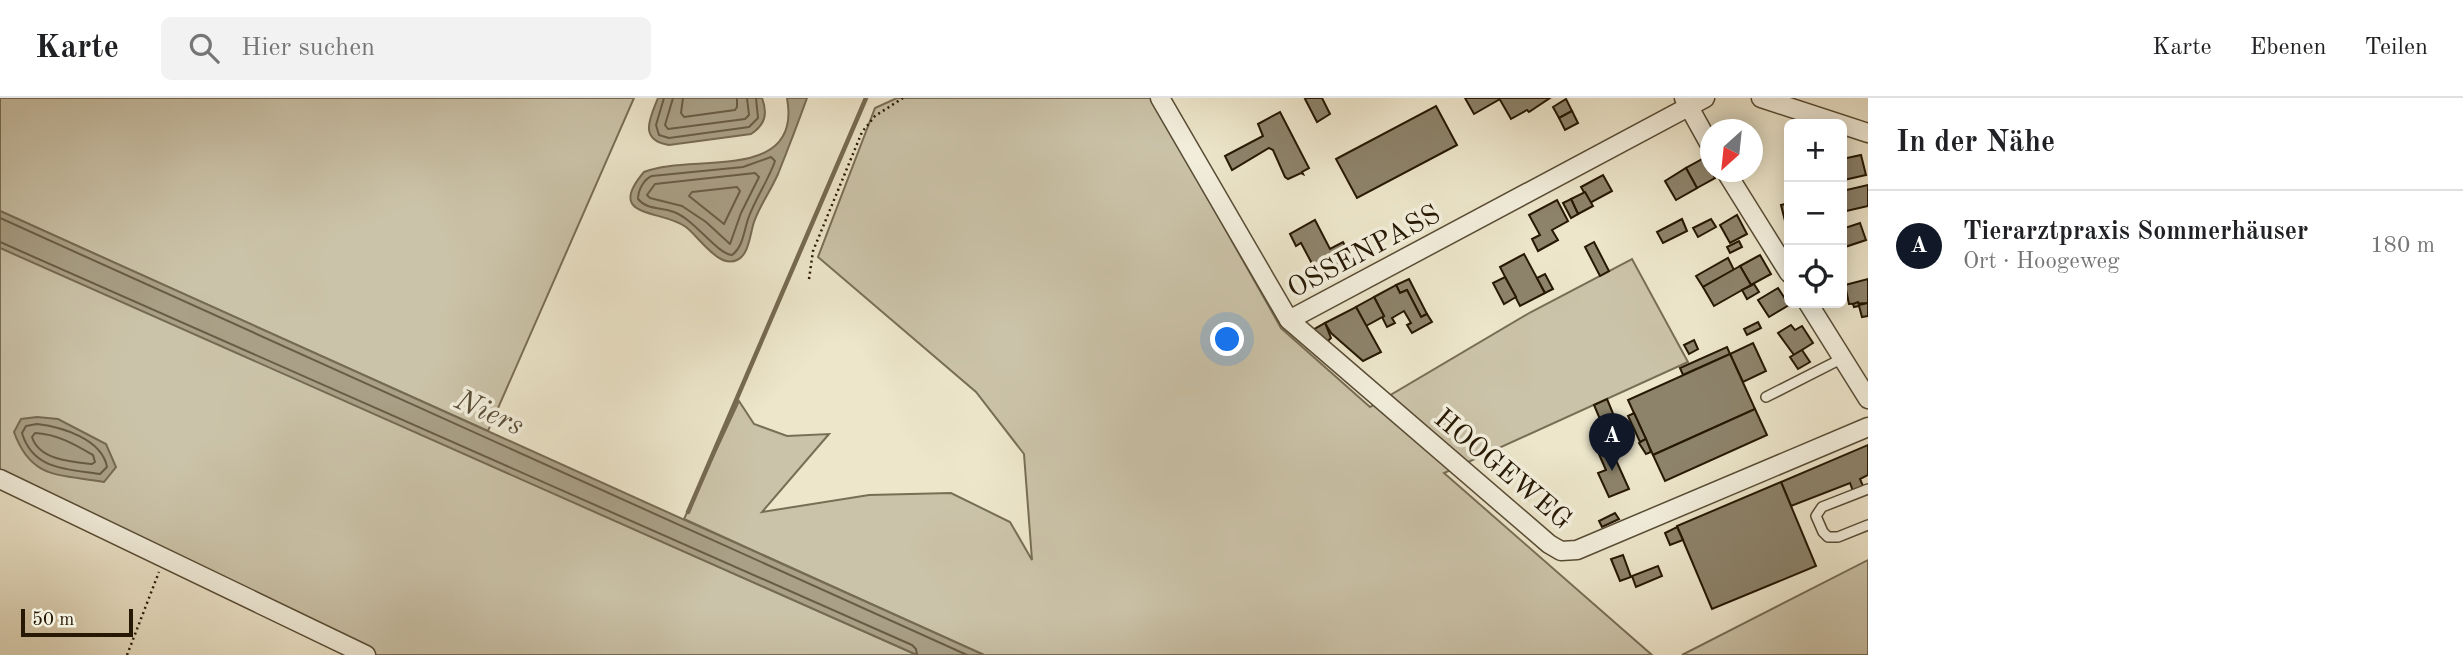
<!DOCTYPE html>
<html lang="de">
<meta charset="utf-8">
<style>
body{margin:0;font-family:"Old Standard TT",serif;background:#f2f2f2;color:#202124}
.controls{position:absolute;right:21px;top:21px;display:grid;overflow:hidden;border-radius:10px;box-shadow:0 4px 18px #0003}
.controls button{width:63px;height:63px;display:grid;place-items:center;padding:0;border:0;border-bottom:2px solid #e0e0e0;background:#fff;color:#202124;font:35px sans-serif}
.compass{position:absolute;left:1700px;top:21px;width:63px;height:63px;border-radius:50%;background:#fff;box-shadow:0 4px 18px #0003;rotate:207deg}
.scale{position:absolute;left:21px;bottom:18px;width:112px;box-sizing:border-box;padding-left:7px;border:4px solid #261803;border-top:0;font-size:19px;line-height:24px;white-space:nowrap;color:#261803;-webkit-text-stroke:5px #f3efdd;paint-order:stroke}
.you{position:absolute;left:1228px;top:242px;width:24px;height:24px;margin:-18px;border:5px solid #fff;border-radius:50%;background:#1a73e8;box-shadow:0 0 0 10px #1a73e833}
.badge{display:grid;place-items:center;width:46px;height:46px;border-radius:50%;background:#111827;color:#fff;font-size:23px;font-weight:700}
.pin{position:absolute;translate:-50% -58px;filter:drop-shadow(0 2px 4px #0008)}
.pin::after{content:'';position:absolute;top:37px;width:24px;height:21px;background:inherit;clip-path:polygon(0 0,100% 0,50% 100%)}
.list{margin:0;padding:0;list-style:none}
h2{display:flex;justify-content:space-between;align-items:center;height:91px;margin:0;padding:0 28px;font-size:30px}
h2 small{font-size:23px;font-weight:400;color:#757577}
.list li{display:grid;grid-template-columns:46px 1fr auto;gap:21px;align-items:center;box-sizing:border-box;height:112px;padding:0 28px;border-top:2px solid #e0e0e0}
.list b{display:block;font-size:26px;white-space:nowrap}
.list p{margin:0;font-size:23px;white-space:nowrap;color:#757577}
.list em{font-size:23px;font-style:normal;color:#757577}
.icon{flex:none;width:38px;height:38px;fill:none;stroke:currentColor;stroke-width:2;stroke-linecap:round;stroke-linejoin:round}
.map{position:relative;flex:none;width:1868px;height:557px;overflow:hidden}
header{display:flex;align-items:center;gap:42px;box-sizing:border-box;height:98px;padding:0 35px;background:#fff;border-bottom:2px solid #e0e0e0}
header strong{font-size:33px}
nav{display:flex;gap:38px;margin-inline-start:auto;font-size:24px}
.search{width:490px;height:63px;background:#f2f2f2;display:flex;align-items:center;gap:18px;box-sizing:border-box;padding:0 24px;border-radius:10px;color:#757577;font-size:26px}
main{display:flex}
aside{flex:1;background:#fff}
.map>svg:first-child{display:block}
</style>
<header>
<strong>Karte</strong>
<div class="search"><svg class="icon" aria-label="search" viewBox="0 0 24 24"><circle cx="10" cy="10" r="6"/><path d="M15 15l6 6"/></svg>Hier suchen</div>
<nav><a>Karte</a><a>Ebenen</a><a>Teilen</a></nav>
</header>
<main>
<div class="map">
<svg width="1868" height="557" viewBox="0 0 1868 557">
<rect width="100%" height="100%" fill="#ede6cb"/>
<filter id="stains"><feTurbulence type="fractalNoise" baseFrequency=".00286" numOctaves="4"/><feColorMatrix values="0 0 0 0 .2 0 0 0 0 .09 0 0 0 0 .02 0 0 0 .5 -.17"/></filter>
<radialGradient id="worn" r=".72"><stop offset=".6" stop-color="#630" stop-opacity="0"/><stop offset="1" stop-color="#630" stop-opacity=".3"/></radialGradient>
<!-- green -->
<g fill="#cbc3a9" stroke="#786e56" stroke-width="2">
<path d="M0,0H634L488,333L0,113Z"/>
<path d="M897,0H1157L1184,58L1281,230L1370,309L1531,214L1632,161L1688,264L1444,375L1652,557H984L684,421L739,303L754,326L787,338L829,336L762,414L869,397L951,395L1010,424L1032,462L1024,356L976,294L818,159L875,10Z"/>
<path d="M0,149L917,557H366L0,381Z"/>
<path d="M1868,462V557H1682Z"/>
</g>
<!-- water -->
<g fill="#a9a087" stroke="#756a52" stroke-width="2">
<path d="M658,0H762C768,16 765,27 751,36L669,47C638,42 650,20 658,0Z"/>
<path d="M787,0H807C798,25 788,51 778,76C771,92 760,107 754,124C750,136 749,157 737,162C719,171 699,139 686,129C662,111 604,121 644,74C690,55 803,86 787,0Z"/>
<path d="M0,113L984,557H917L0,150Z"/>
<path d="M37,319L58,321L106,346L116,369L104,384C60,376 31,382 14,334L21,321Z"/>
</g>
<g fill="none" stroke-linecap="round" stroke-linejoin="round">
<!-- shore -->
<g stroke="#685c45" stroke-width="2">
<path d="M664,0L656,27L659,37L669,40L749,29L758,20L756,0"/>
<path d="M673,0L665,27L668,31L745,21L749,17L747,0"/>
<path d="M683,0L681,15L684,19L735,12L737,9V0"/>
<path d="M771,59L775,63C768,83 755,101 748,121C744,133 743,149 732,157C717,156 694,121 674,114C661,109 647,112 638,101C638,92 644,81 652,78L743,69Z"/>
<path d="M755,75L759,79L741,115L730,146L706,124L682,108L650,100L647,97L655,86Z"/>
<path d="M737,89L740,93L724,126L689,98L692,94Z"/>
<path d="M0,120L967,557"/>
<path d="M0,144L912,547L916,551L917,557"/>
<path d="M37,326C62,329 102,341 107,369L100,376C67,371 33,372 22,335L26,328Z"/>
<path d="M35,335C57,336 74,346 93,357L95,364L92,366C72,364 39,362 32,339Z"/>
</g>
<!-- stream -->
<path stroke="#756a52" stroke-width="4.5" d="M688,414L866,0"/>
</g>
<!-- building -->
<g fill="#8d836b" stroke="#261803" stroke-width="2">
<path d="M1307,0H1322L1330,16L1317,24L1305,1Z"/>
<path d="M1465,0H1499L1500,1L1474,16Z"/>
<path d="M1499,0H1550L1529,14L1527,12L1511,21Z"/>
<path d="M1566,1L1572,13L1559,20L1553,9Z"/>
<path d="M1436,8L1457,47L1357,100L1336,61Z"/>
<path d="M1572,13L1578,25L1565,32L1559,20Z"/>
<path d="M1280,14L1309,70L1302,74L1303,76L1301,75L1288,81L1285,79L1273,52L1269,50L1232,72L1225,58L1263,38L1258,26Z"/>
<path d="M1861,57L1866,77L1844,82L1842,61Z"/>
<path d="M1704,60L1715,80L1697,90L1686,70Z"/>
<path d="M1686,70L1697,90L1676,102L1665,83Z"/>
<path d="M1603,77L1612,93L1590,105L1581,89Z"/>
<path d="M1868,87V108L1842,114V93Z"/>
<path d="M1585,94L1593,108L1578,116L1571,101Z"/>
<path d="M1571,101L1578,116L1571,120L1563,105Z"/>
<path d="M1557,102L1568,123L1552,132L1558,142L1538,153L1532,141L1540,137L1529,117Z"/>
<path d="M1789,105V127H1786L1781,107Z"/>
<path d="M1737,117L1747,136L1730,145L1720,127Z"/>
<path d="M1682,121L1687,133L1663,145L1657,134Z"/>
<path d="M1711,121L1716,129L1698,139L1693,130Z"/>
<path d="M1315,122L1330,151L1343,144L1351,159L1318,177L1301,145L1296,148L1290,136Z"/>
<path d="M1860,125L1866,142L1842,150V131Z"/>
<path d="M1739,143L1742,149L1730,155L1727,149Z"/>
<path d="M1594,144L1609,173L1600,178L1585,149Z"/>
<path d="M1524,156L1545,195L1520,208L1500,169Z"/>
<path d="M1760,157L1771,176L1751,187L1740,168Z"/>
<path d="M1728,160L1734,172L1703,189L1696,178Z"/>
<path d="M1740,168L1751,187L1714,208L1703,189Z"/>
<path d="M1545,176L1553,191L1545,195L1537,180Z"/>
<path d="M1505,179L1516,199L1504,206L1493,185Z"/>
<path d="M1409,181L1427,216L1421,219L1407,192L1400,195L1396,187Z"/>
<path d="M1868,181V205L1849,206L1845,187Z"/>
<path d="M1754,186L1759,194L1747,201L1742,192Z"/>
<path d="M1396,187L1400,195L1407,192L1421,219L1427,216L1432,224L1412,235L1407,227L1411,225L1404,213L1392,220L1395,225L1387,229L1382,219L1384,218L1374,199Z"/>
<path d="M1778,190L1789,207L1769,219L1758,202Z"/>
<path d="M1374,199L1384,218L1366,228L1356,209Z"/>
<path d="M1858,204L1859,207L1868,205V218L1862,219L1859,208L1854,209L1853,206Z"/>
<path d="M1356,209L1381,254L1363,263L1331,235L1325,225Z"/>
<path d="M1758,224L1761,230L1747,237L1744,231Z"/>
<path d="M1325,225L1331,240L1326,245L1311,233Z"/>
<path d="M1791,227L1795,232L1802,228L1813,245L1794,257L1778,235Z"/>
<path d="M1694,242L1698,251L1689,256L1684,247Z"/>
<path d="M1753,245L1766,273L1743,284L1730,256Z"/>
<path d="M1727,249L1730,256L1683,277L1680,270Z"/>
<path d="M1802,252L1810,264L1798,271L1790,259Z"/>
<path d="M1730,256L1755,311L1653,357L1628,302Z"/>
<path d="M1607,301L1621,335L1608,340L1594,307Z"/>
<path d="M1755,311L1767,337L1665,383L1653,357Z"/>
<path d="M1634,315L1646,341L1640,344L1628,318Z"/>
<path d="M1646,341L1651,354L1646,356L1639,345Z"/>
<path d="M1868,347V377L1860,381L1863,388L1853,393L1850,385L1791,408L1781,384Z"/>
<path d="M1610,349L1629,391L1609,399L1598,375L1606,372L1598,354Z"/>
<path d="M1781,384L1816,468L1712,511L1677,428Z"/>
<path d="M1536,386L1541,391L1528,402L1523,397Z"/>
<path d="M1615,415L1619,421L1602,429L1599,423Z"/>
<path d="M1677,429L1683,442L1670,447L1665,435Z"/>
<path d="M1623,457L1631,479L1620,483L1611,461Z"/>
<path d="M1658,468L1662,478L1636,489L1632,478Z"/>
</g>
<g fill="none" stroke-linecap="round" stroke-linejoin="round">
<!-- service casing -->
<g stroke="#584c35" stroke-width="12">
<g id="service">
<path d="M1766,299L1843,260"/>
<path d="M1868,391L1822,409L1816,418L1823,434L1828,439H1838L1868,427"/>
</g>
</g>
<!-- minor casing -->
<g stroke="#584c35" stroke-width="21">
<g id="minor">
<path d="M1160,0L1289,222L1705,0"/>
<path d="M1684,0L1710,47"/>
<path d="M1761,0L1868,35"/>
<path d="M1726,74L1789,175"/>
<path d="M1808,205L1868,301"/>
<path d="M1289,222L1549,446L1561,453L1577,452L1868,329"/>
<path d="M0,381L366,557"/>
</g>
</g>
<!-- path -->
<g stroke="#261803" stroke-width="2.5" stroke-dasharray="2 3.5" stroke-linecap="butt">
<path d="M809,181L813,153L862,34L875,18L903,0"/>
<path d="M127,557L159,474"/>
</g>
<!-- service -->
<use href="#service" stroke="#f3efdd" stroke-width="9"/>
<!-- minor -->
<use href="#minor" stroke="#f3efdd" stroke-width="18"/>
</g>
<g text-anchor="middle" stroke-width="7" stroke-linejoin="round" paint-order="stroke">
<!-- street labels -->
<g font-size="28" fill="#261803" stroke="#f3efdd">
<text transform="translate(1363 152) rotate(-28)" y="10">OSSENPASS</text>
<text transform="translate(1504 370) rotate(40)" y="10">HOOGEWEG</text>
</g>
<!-- water labels -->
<g font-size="30" font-style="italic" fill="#5a4e38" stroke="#f3efdd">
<text transform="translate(490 314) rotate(24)" y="10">Niers</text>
</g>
</g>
<rect width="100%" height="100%" filter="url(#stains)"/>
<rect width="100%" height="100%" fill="url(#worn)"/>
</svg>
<div class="controls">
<button>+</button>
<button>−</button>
<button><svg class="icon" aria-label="locate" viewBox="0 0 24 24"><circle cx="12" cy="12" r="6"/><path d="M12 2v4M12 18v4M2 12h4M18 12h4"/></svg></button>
</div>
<svg class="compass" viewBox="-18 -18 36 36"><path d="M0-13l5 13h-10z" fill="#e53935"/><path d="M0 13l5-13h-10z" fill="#757577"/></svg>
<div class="scale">50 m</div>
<div class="you"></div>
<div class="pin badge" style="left:1612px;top:373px">A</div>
</div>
<aside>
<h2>In der Nähe<small></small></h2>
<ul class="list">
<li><span class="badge">A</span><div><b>Tierarztpraxis Sommerhäuser</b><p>Ort · Hoogeweg</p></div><em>180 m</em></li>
</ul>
</aside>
</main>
